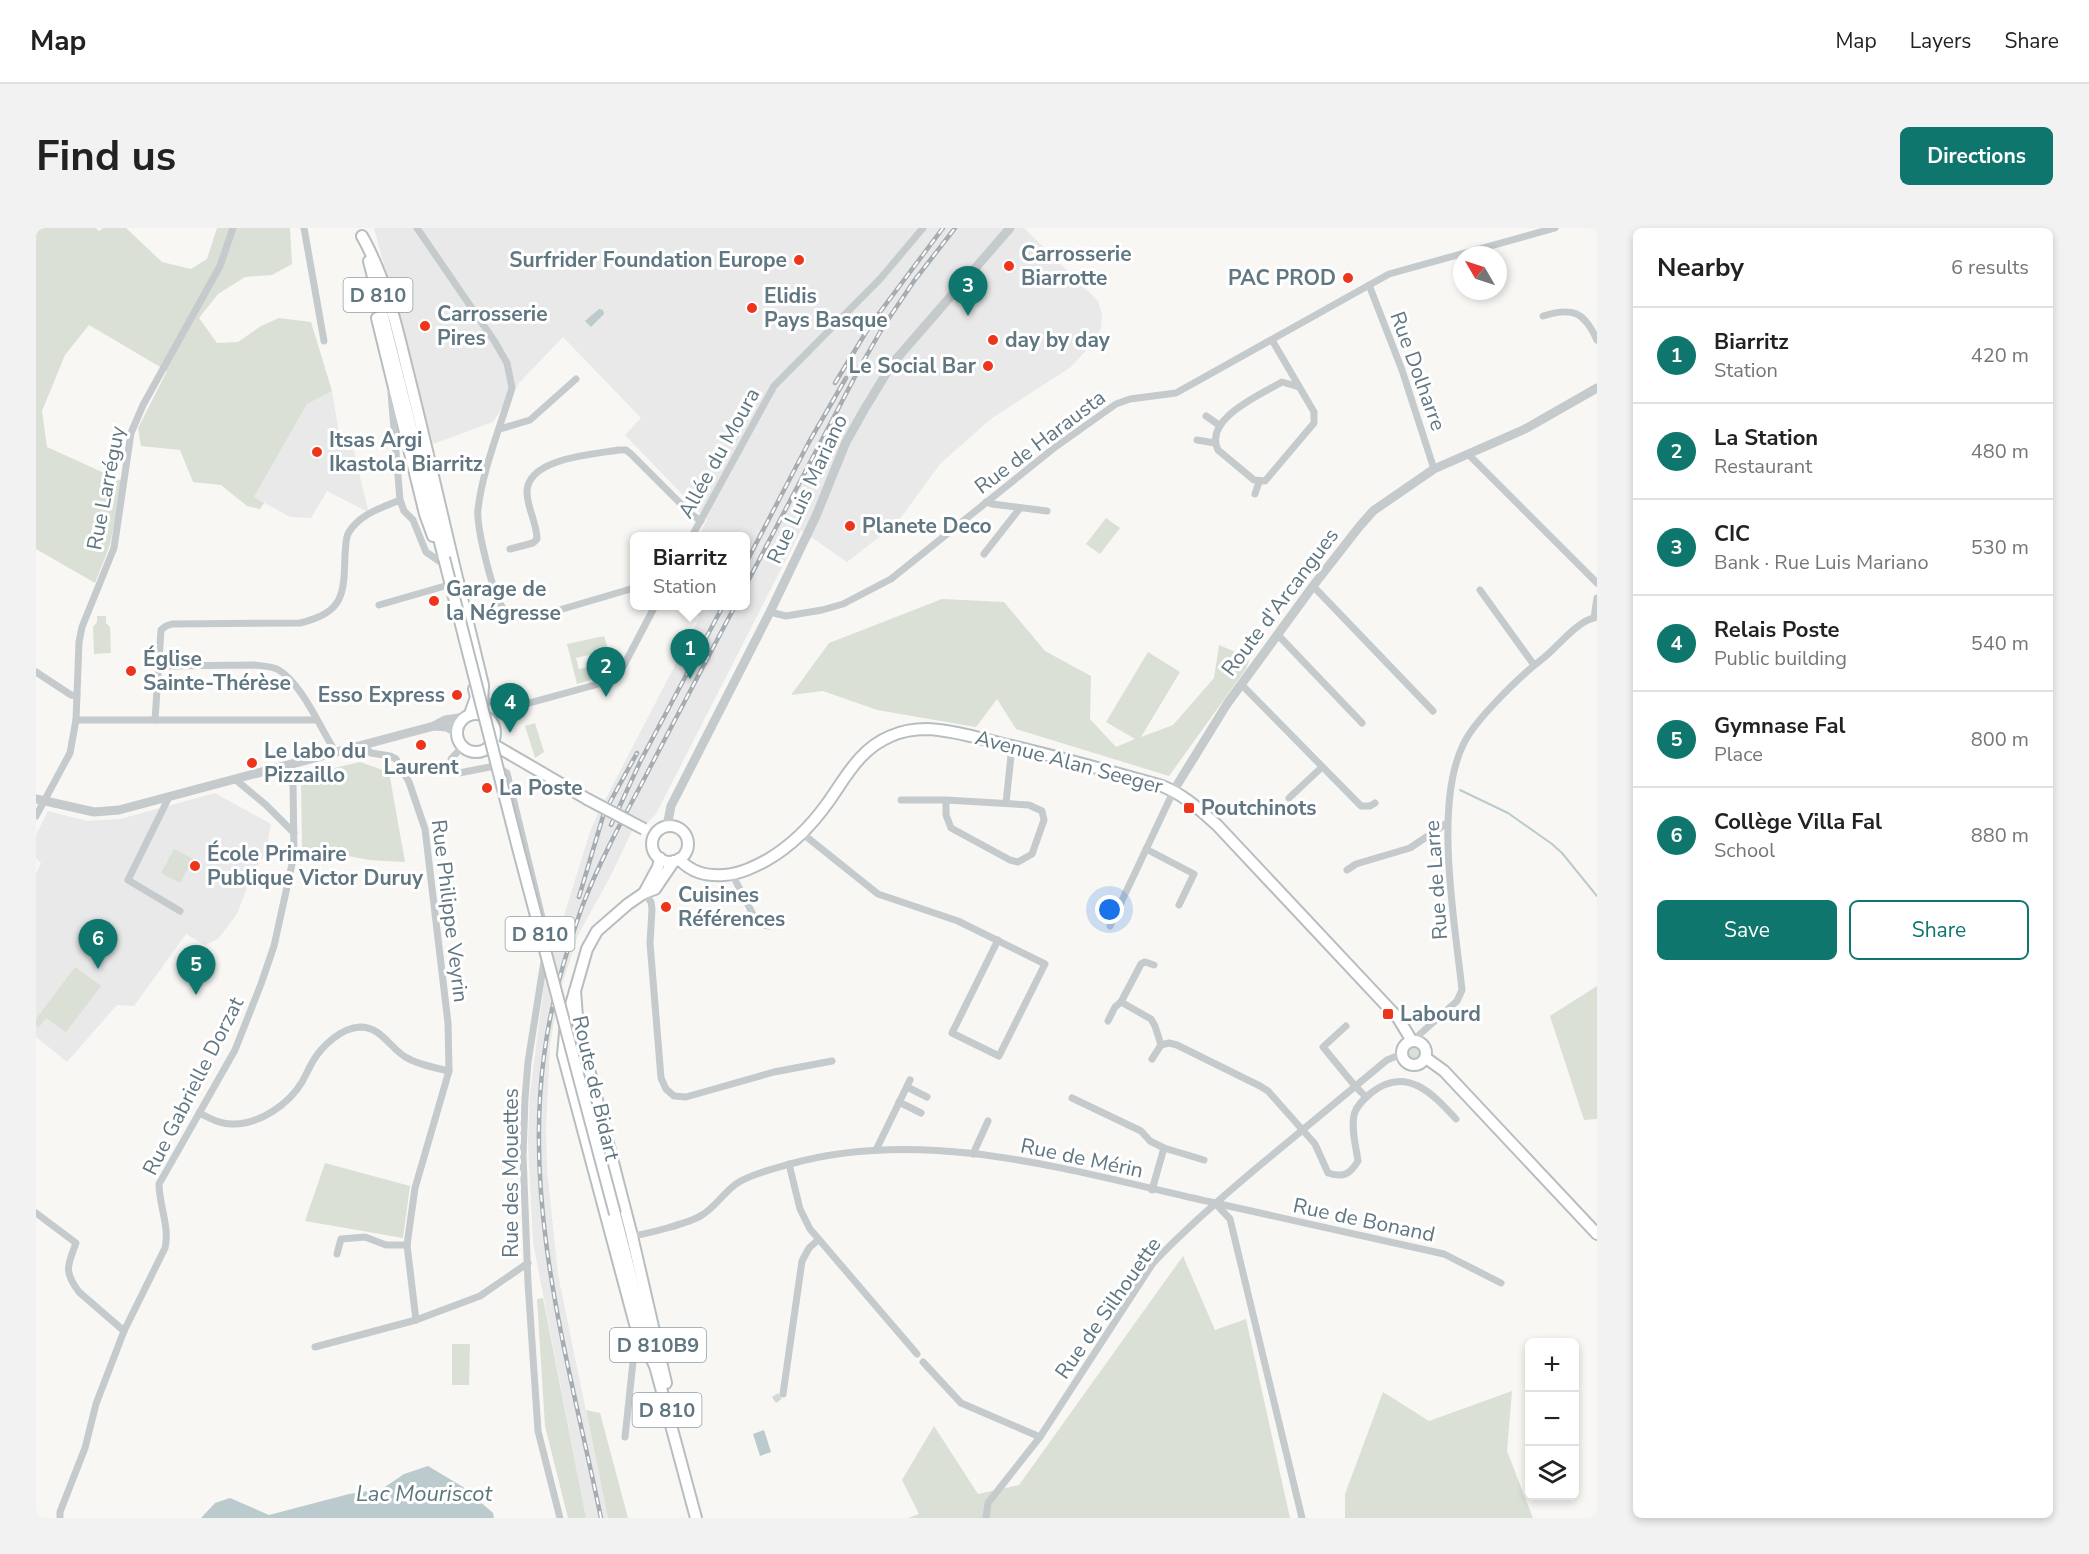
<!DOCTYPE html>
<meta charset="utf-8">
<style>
body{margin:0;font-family:"Nunito Sans",sans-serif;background:#f2f2f2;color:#222}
.controls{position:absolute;right:18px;bottom:18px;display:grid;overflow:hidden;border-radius:9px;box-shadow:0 3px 9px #0003}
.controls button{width:54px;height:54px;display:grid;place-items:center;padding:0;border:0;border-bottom:2px solid #e0e0e0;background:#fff;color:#222;font:30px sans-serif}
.compass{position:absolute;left:1417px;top:18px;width:54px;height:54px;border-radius:50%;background:#fff;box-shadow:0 3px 9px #0003;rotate:309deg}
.you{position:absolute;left:1074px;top:682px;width:21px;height:21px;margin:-15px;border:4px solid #fff;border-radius:50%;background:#1a73e8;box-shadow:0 0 0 9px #1a73e833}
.badge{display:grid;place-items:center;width:39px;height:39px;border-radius:50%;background:#0f766e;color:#fff;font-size:20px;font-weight:700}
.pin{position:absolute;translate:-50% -50px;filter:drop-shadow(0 2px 3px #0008)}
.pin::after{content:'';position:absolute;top:32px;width:21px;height:18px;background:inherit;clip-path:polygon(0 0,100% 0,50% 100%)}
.popup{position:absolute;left:594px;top:304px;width:120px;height:78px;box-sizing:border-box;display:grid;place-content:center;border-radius:9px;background:#fff;filter:drop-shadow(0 2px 4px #0005);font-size:20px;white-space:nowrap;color:#767676}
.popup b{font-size:22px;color:#222}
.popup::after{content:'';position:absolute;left:50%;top:100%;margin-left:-12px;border:12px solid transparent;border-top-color:#fff}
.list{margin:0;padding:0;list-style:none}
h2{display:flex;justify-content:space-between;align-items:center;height:78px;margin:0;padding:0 24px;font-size:26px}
h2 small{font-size:20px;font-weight:400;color:#767676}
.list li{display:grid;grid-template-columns:39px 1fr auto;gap:18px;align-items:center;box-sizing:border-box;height:96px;padding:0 24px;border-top:2px solid #e0e0e0}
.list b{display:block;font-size:22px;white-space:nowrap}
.list p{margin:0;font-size:20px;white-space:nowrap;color:#767676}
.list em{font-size:20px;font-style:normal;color:#767676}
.actions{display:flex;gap:12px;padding:18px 24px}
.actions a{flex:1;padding:14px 0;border:2px solid #0f766e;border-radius:9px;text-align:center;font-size:21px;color:#0f766e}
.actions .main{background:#0f766e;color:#fff}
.icon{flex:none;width:33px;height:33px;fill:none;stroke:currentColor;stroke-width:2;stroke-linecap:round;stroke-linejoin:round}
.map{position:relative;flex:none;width:1561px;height:1290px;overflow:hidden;border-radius:9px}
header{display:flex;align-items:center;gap:36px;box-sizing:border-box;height:84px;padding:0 30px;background:#fff;border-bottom:2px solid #e0e0e0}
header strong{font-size:28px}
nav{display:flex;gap:33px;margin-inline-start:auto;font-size:21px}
.intro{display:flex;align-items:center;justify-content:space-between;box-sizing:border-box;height:144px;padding:0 36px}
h1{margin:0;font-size:42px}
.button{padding:15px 27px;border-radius:9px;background:#0f766e;color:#fff;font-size:21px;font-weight:700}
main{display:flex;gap:36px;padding:0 36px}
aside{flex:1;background:#fff;border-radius:9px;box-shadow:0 3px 9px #0003}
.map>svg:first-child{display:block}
</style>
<header>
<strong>Map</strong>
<nav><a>Map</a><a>Layers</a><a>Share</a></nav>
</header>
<div class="intro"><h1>Find us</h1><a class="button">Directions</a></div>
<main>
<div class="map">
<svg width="1561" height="1290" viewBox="0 0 1561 1290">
<rect width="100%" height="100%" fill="#f8f7f4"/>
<!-- built -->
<g fill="#e8e9e8">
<path d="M338,0H988L1062,73L1066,86L1065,101L1054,118L1035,139L956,190L904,236L861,295L811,334L765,302L620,586L611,595L569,572L664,389L659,386L663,378H710V308H663L671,292L589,207L605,190L527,109L483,155L457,194L397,216Z"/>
<path d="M296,163L304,211L317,219L332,282L330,283L291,263L275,290L254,289L218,269L271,176Z"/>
<path d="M179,565L235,596L230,623L224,635L217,641L208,642L204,647L211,660L201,686L182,711L169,717L150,706L98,778L81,777L31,834L0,809V646L5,635L0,630V607L12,583L51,593L84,591Z"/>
<path d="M562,585L596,603L573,651L542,707L524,763L515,729L554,604Z"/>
<path d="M509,749L519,788L514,817L510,900L511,942L522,1047L572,1290H550L497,1014L492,914L494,866Z"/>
</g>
<!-- green -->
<g fill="#dae0d5" fill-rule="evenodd">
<path d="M0,0H60L63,3L67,0H90L126,34L155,41L171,31L181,0H254L256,36L236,47L209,49L182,66L163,90L181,115L202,114L225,98L243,90L275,94L296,163L271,176L218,269L228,275L224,281L211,278L185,257L157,254L144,222L105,218L102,200L131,143L53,97L29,127L6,183L11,219L86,253L74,317L59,355L0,321Z"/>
<path d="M1070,290L1084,300L1064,326L1050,316Z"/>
<path d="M906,371L968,374L1009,423L1055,448L1054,491L1080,519L1099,511L1070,494L1112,424L1144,444L1105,509L1137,497L1178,450L1183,417L1209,428L1213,433L1210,441L1133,548L980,501L961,471L940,499L841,482L787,463L755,467L793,415Z"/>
<path d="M61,388H70V395L74,399L75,425L58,426L57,399L61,394Z"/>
<path d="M568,408L575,430L583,435L571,447L541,456L531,416ZM557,426V438L543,441L540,430Z"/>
<path d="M499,495L508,524L499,530L489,498Z"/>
<path d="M324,534L353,544L369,634L333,632L266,619L265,548Z"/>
<path d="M138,621L157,631L144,655L125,645Z"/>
<path d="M39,739L65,758L30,804L10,790L3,799L0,797V791Z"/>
<path d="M1561,758V891L1548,892L1514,788Z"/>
<circle cx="1378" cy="825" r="9"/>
<path d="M289,935L374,958L367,1010L269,993Z"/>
<path d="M1147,1028L1179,1102L1210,1091L1254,1290H872L883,1286L866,1252L898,1198L942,1266L983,1257Z"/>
<path d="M507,1070L550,1290H532L509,1198L501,1071Z"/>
<path d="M416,1116H434L433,1157H416Z"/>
<path d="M1476,1163L1471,1223L1497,1290H1309V1266L1347,1164L1393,1193Z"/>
<path d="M550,1182L564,1185L592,1290H572Z"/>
</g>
<!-- water -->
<g fill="#bbcacd">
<path d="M563,81L567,82L568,86L555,99L549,93Z"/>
<path d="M728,1202L735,1224L724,1228L717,1206Z"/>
<path d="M392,1238L427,1259L457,1285L458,1290H165L179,1275L194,1270L233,1287L313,1266L346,1261L368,1246Z"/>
</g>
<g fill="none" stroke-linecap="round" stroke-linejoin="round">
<!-- stream -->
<path stroke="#bbcacd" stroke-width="2" d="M1424,562L1472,585L1516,616L1526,625L1561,668"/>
<!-- minor-tunnel -->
<path stroke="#d2d7d8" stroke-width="7" stroke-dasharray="7 3.5" stroke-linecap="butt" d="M738,1172L747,1166"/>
<!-- secondary casing -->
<g stroke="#b7bec1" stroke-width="14">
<g id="secondary">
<path d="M422,354L447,457L446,474"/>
<path d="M434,486L440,469L438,461"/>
<circle cx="440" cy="505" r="19"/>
<path d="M455,515L551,571"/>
<circle cx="634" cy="616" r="18"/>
<path d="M643,631C656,645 670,648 688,647C704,646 718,639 731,632C757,617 776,597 793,573C811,547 825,520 855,508C866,503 879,501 891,501C916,502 942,510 967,516C1020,528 1073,543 1126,558C1147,566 1164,582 1181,597L1362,790L1376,813"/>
<path d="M608,665L622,639L624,630"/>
<circle cx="1378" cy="825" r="12"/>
<path d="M1390,830L1408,843L1561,1006"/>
<path d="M596,1008L548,822L541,789L539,763L551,721L561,703L592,676L608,665L619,661L638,633"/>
</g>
</g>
<!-- primary casing -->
<g stroke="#b8bdc0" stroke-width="14">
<g id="primary">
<path d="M326,8C349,49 360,95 371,141C389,212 405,283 422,354"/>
<path d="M333,33L408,330"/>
<path d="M341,90L389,286L397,308"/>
<path d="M539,763L530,794L527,827L599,1096L619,1138"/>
<path d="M579,986L611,1110"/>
<path d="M596,1008L630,1155"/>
<path d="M618,1134L660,1290"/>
</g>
</g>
<!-- minor -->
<g stroke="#c5cacd" stroke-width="7">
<path d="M268,0L288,113"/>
<path d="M381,0L459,114L471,135L476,160C464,200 447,240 442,281C440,298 457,368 467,380C474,389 485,391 496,390L598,360"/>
<path d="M1333,57L1366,142L1398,241"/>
<path d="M1507,88C1536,79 1548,83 1561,112"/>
<path d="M1236,112L1278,184V195L1229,253L1218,252L1182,222C1167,191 1224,167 1246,154L1263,159"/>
<path d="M355,165L364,272L368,283L377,292L390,324L406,335"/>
<path d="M1170,188L1183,197"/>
<path d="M464,201L494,192L540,151"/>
<path d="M1161,212L1179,215"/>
<path d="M1434,225L1435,229L1561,355"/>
<path d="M1219,266L1223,254"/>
<path d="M950,274L956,276L1011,283"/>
<path d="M656,308L738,158L844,51L887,0"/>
<path d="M474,321L497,315L501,311C501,295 491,280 491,264C491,230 559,226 583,222H590L595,226L655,286L665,293"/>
<path d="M948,326L984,280"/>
<path d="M1277,358L1397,483"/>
<path d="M1444,362L1498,437"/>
<path d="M343,377L416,356"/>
<path d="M734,384L750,388L786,382L807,376L855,351L1018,220L1080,176L1094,171L1140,165L1353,46L1519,0"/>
<path d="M1242,407L1326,495"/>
<path d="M123,438L218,437C226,438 234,438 241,441C264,453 283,497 296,518L298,526"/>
<path d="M0,444L35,467L41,468"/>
<path d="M1206,457L1325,578H1334L1339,575"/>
<path d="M447,470L468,482"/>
<path d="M454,491L468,482L577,452L588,437L619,378"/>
<path d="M40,492H280"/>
<path d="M119,492L125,402L130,398L136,396L264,395C308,384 308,367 309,326C310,319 309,310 313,304C324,286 345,280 364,272"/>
<path d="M327,518L335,525L354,528L360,531L373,554L389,601L412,795L413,843L379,960L371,1017L380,1092"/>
<path d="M427,518L415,531V537L423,545L459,538L471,545L511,710"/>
<path d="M200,552L230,577L258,605"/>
<path d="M133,569L92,652L144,683"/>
<path d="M1253,570L1285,540"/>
<path d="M865,572H910L993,577L1006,583L1008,592L996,626L982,634L974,632L915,600L910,587V572"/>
<path d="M970,575L976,518"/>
<path d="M0,588L34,525L40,492L43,414L46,399L78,320L95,205L107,177L184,38L197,0"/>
<path d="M767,606L842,666L922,693L1009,736L963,828L916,805L962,712"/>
<path d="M1110,621L1158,646L1143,677"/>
<path d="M1311,642L1320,636L1374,620L1411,595"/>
<path d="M696,646L722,696L733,698L735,688"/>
<path d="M608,665L615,674L616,681L614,715L625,850L630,861L638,868L650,869L738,844L796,833"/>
<path d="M1074,698L1138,562"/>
<path d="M509,727L492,834L489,871L487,927L492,1055L502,1203L524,1290"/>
<path d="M1118,737L1109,734L1105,736L1085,774L1115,791L1119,798L1125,817"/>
<path d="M1072,793L1079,779L1085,774"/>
<path d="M1310,798L1287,819L1319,858L1330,869"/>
<path d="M1382,814L1383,807L1421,773L1426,762C1419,695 1397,575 1428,515C1439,492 1484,448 1505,432C1520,421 1541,393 1558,390L1561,370"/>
<path d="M1116,831L1125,817L1133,815L1141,817L1224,858L1232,863L1279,916L1292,945C1308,950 1314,946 1322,933C1320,918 1315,902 1318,887C1320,878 1328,871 1335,865C1370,837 1396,865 1420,891"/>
<path d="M871,859L891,869"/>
<path d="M1036,870L1105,903L1114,913L1128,920L1168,932"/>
<path d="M863,874L885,885"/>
<path d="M163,885C174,890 185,897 198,896C224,896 253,876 266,854C270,847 273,840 277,833C286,818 305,800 324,799C347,799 354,822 373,831C385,837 399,840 413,843"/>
<path d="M840,922L874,852"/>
<path d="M937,926L952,893"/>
<path d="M753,936L764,981L774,1001L881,1126"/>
<path d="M1116,962L1128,920"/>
<path d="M1179,975L1408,1026L1465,1055"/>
<path d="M0,985L40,1015C32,1037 27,1043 43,1064L88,1103"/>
<path d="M596,1008C611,1006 654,995 666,987C680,979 689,962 703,954C716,946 739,940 754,936C893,897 1042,945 1179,975L1194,991L1266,1290"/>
<path d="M301,1026L305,1011L329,1009L350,1017H371"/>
<path d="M279,1119L380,1092L444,1068L492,1035"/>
<path d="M887,1134L925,1175L1004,1209"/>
<path d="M747,1166L766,1033L773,1020L782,1012"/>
<path d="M589,1209L597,1134L607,1112"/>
<path d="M24,1290V1284L49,1220L60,1176L88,1103L129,1020C134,999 123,977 123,956L199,822L225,756L238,718L258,627L257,556L255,538"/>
<path d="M950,1290L952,1275L1004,1209L1117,1035C1150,1000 1186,969 1223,938C1266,902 1309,867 1351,832L1366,826"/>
</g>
<!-- tertiary -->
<g stroke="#c5cacd" stroke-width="9">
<path d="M398,498L411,499L420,504"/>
<path d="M1138,562L1191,476L1277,358L1323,299L1337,283L1398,241L1489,201L1561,160"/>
<path d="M0,571L58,584L83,582L398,498L409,492L429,489"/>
<path d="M631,598L635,578L734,384L780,288L810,214L828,182L856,136L974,0"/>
</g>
<!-- secondary -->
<use href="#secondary" stroke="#fff" stroke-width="10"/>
<!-- primary -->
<use href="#primary" stroke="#fff" stroke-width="10"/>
<!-- rail casing -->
<g stroke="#a5adb2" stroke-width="4.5">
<g id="rail">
<path d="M799,155L835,96L907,0"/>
<path d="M710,335L773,214L810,150"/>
<path d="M710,357L824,139L847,99L878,53L919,0"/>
<path d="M575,597L605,532L687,378"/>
<path d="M543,669L568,585L601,525"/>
<path d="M565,1290C534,1139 487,984 508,828C514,777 529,727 546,679C562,637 584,596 605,557C636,497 668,437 699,378"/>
</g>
</g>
<!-- rail -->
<use href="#rail" stroke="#fff" stroke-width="2" stroke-dasharray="7" stroke-linecap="butt"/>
<!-- secondary-bridge casing -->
<g stroke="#b7bec1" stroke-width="14" stroke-linecap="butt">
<path id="secondary-bridge" d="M551,571L608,601"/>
</g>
<!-- primary-bridge casing -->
<g stroke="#b8bdc0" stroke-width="14" stroke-linecap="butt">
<path id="primary-bridge" d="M408,330L482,620L579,986"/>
</g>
<!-- secondary-bridge -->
<use href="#secondary-bridge" stroke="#fff" stroke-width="10"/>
<!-- primary-bridge -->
<use href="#primary-bridge" stroke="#fff" stroke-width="10"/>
</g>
<!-- markers -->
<g fill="#ef341c" stroke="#fff" stroke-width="2">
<circle cx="763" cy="32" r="6"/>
<circle cx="973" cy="38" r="6"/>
<circle cx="1312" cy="50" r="6"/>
<circle cx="716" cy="80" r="6"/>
<circle cx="389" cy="98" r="6"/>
<circle cx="957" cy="112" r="6"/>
<circle cx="952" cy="138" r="6"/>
<circle cx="281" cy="224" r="6"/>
<circle cx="814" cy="298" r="6"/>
<circle cx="398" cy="373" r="6"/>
<circle cx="95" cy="443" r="6"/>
<circle cx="421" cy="467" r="6"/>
<circle cx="385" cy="517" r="6"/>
<circle cx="216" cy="535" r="6"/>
<circle cx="451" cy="560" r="6"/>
<rect x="1147" y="574" width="12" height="12" rx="3"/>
<circle cx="159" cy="638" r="6"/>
<circle cx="630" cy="679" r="6"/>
<rect x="1346" y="780" width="12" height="12" rx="3"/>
</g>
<g text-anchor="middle" stroke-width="6" stroke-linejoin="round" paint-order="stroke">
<!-- shield labels -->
<g fill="#fff" stroke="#90a0a8" stroke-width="1.5">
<rect x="307.5" y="50" width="69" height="34" rx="4.5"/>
<rect x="469.5" y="689" width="69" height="34" rx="4.5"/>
<rect x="574" y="1100" width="96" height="34" rx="4.5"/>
<rect x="596.5" y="1165" width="69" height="34" rx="4.5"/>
</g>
<g font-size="20" font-weight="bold" fill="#607782">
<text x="342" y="74">D 810</text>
<text x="504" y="713">D 810</text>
<text x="622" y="1124">D 810B9</text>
<text x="631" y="1189">D 810</text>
</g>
<!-- poi labels -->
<g font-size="21" font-weight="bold" fill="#607782" stroke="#fff" text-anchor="start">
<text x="985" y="33">Carrosserie<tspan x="985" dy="24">Biarrotte</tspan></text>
<text x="751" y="39" text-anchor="end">Surfrider Foundation Europe</text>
<text x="1300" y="57" text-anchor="end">PAC PROD</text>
<text x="728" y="75">Elidis<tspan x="728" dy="24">Pays Basque</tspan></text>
<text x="401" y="93">Carrosserie<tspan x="401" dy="24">Pires</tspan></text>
<text x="969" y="119">day by day</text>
<text x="940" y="145" text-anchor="end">Le Social Bar</text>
<text x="293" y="219">Itsas Argi<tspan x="293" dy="24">Ikastola Biarritz</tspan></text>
<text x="826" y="305">Planete Deco</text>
<text x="410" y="368">Garage de<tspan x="410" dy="24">la Négresse</tspan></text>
<text x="107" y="438">Église<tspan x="107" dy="24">Sainte-Thérèse</tspan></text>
<text x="409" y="474" text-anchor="end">Esso Express</text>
<text x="228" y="530">Le labo du<tspan x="228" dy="24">Pizzaillo</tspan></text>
<text x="385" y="546" text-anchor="middle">Laurent</text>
<text x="463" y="567">La Poste</text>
<text x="1165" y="587">Poutchinots</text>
<text x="171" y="633">École Primaire<tspan x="171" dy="24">Publique Victor Duruy</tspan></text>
<text x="642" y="674">Cuisines<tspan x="642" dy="24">Références</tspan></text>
<text x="1364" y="793">Labourd</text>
</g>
<!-- street labels -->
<g font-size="21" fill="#607782" stroke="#fff">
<text transform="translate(1382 143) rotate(70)" y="7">Rue Dolharre</text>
<text transform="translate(1004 214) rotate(-37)" y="7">Rue de Harausta</text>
<text transform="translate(683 225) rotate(-61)" y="7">Allée du Moura</text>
<text transform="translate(70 260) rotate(-79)" y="7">Rue Larréguy</text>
<text transform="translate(771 261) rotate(-65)" y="7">Rue Luis Mariano</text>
<text transform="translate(1244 374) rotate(-53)" y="7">Route d'Arcangues</text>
<text transform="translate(1033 534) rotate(15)" y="7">Avenue Alan Seeger</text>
<text transform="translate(1400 652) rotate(-94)" y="7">Rue de Larre</text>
<text transform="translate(414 683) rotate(83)" y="7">Rue Philippe Veyrin</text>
<text transform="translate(157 858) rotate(-63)" y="7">Rue Gabrielle Dorzat</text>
<text transform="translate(560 860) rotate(77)" y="7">Route de Bidart</text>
<text transform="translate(1046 930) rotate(12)" y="7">Rue de Mérin</text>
<text transform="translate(475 945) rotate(-90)" y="7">Rue des Mouettes</text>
<text transform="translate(1328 992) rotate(12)" y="7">Rue de Bonand</text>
<text transform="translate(1072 1080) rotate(-55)" y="7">Rue de Silhouette</text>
</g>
<!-- water labels -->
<g font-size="22" font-style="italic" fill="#5b777c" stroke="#fff">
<text x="388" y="1273">Lac Mouriscot</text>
</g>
</g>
</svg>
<div class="controls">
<button>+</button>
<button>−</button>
<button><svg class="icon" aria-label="layers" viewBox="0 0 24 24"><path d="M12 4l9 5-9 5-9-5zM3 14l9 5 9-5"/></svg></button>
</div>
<svg class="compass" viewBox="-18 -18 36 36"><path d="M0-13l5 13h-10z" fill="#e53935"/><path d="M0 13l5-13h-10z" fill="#767676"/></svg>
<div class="you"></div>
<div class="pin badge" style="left:654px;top:451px">1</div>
<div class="popup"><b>Biarritz</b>Station</div>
<div class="pin badge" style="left:570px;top:469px">2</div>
<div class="pin badge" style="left:932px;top:88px">3</div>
<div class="pin badge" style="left:474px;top:505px">4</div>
<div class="pin badge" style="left:160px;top:767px">5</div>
<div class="pin badge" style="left:62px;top:741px">6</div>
</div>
<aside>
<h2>Nearby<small>6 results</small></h2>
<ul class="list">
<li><span class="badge">1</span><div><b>Biarritz</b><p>Station</p></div><em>420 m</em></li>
<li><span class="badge">2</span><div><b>La Station</b><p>Restaurant</p></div><em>480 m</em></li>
<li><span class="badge">3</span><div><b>CIC</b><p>Bank · Rue Luis Mariano</p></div><em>530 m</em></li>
<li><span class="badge">4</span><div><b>Relais Poste</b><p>Public building</p></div><em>540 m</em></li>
<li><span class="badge">5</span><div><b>Gymnase Fal</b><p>Place</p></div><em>800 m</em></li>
<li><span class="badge">6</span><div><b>Collège Villa Fal</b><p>School</p></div><em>880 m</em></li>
</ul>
<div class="actions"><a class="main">Save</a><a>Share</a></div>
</aside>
</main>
